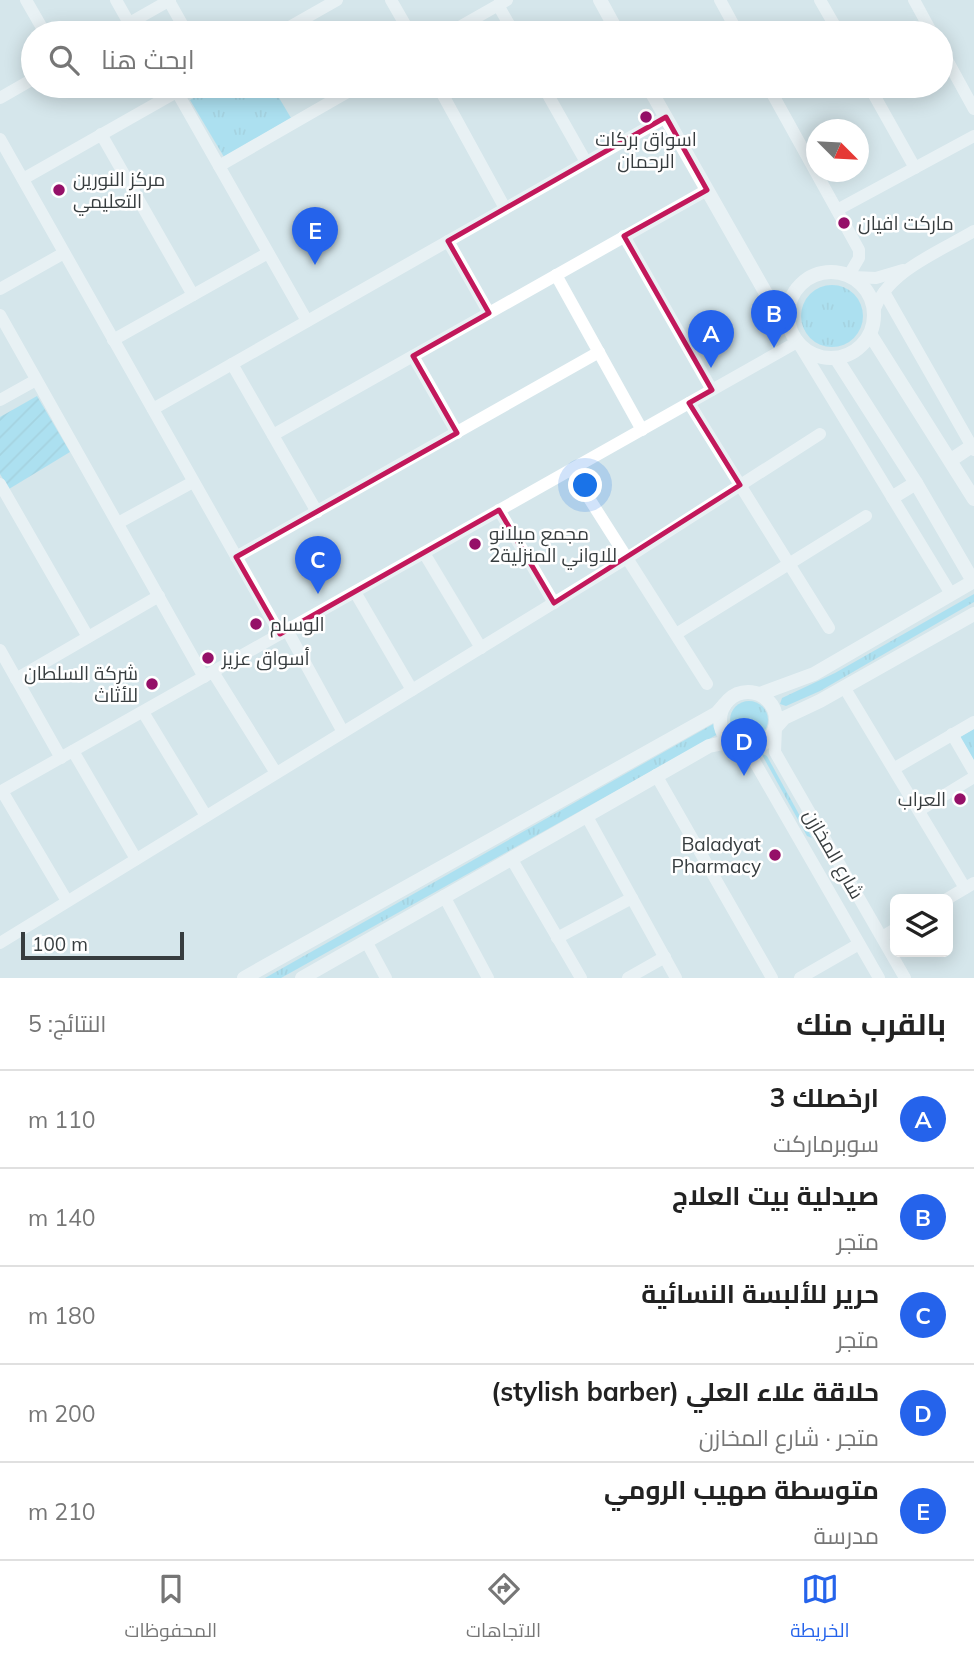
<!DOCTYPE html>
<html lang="ar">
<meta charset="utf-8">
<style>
body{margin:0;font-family:Mulish,Cairo,sans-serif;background:#f2f2f2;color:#222;direction:rtl}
.controls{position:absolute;right:21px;bottom:21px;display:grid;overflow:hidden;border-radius:10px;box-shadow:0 4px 18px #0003}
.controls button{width:63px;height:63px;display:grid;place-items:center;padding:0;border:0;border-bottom:2px solid #e0e0e0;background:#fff;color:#222;font:35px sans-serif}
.compass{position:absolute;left:806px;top:119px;width:63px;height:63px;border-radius:50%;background:#fff;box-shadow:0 4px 18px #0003;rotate:114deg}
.scale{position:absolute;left:21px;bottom:18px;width:163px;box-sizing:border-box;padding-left:7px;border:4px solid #373d3f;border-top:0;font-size:19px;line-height:24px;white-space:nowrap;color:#373d3f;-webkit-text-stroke:5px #fff;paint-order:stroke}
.you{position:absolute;left:586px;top:486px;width:24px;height:24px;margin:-18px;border:5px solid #fff;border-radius:50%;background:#1a73e8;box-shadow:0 0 0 10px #1a73e833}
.badge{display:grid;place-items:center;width:46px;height:46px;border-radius:50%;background:#2563eb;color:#fff;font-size:23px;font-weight:700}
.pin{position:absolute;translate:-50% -58px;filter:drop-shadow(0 2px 4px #0008)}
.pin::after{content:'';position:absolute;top:37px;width:24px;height:21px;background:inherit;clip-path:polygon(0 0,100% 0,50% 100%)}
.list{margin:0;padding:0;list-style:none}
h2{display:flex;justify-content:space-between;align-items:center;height:91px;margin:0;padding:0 28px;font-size:30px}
h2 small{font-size:23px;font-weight:400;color:#767676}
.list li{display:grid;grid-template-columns:46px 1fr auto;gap:21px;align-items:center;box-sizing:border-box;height:98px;padding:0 28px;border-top:2px solid #e0e0e0}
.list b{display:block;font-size:26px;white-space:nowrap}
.list p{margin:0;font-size:23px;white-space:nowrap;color:#767676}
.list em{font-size:23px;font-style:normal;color:#767676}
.icon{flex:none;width:38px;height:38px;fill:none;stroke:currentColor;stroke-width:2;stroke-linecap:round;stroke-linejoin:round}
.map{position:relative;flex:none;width:974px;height:978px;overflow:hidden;direction:ltr}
.search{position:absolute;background:#fff;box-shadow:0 4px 18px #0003;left:21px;right:21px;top:21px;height:77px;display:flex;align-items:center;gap:18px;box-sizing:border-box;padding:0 24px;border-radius:38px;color:#767676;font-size:26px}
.sheet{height:581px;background:#fff}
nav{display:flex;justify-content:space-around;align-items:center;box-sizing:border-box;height:98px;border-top:2px solid #e0e0e0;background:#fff;font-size:19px;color:#767676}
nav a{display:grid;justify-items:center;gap:4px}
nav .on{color:#2563eb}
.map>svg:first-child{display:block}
</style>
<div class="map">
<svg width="974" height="978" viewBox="0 0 974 978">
<defs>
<pattern id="grass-tufts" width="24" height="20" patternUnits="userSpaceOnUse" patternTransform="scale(1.75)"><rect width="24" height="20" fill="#7bdaf6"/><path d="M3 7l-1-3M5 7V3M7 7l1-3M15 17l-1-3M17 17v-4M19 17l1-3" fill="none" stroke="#6bbcd4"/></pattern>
<pattern id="garden-furrows" width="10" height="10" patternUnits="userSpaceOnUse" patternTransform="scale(1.75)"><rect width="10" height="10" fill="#7bdaf6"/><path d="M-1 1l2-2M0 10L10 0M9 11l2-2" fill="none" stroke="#6bbcd4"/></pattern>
</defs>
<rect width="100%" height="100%" fill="#d5e6eb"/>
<!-- grass -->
<g fill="url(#grass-tufts)">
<path d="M214,86H272L291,118L224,157L190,100Z"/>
<circle cx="832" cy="316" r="31"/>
<path d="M974,594V602L820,691L786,706L780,704L782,698L835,673Z"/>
<circle cx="749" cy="720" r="19"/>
<path d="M715,723L718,734L281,978H265Z"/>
<path d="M974,729V761L960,737Z"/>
<path d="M761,753L767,756L812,838L807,836Z"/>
</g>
<!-- garden -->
<path fill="url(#garden-furrows)" d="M37,396L70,452L9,489L0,474V417Z"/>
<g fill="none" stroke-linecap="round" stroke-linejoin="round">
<!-- minor -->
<g stroke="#fff" stroke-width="12">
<path d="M26,0L45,33"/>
<path d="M116,0L129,23"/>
<path d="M391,0L410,33"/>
<path d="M720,0L738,33"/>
<path d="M820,0L839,33"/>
<path d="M914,0L932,33"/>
<path d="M169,1L187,33"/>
<path d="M498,5L514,33"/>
<path d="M112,33L170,0"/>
<path d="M279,33L337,0"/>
<path d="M449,33L507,0"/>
<path d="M941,49L974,109"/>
<path d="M438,86L505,208"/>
<path d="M543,86L586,162"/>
<path d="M768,86L859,250V258L849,275"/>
<path d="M869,86L915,168"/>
<path d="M177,92L307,321"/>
<path d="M0,98L33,79"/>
<path d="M101,134L193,295"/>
<path d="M0,139L280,634"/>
<path d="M219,166L358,86"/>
<path d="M23,179L187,86"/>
<path d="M837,210L974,136"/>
<path d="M624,236L712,390"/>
<path d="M448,241L489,313"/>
<path d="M556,275L642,430"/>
<path d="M853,277L876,278L903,270"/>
<path d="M0,289L64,253"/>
<path d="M884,292L974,450"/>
<path d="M874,312C885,272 941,251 974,231"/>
<path d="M0,315L204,677"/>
<path d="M113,340L268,253"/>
<path d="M800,346L951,594"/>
<path d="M413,356L457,433"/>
<path d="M232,364L317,512"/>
<path d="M0,400L36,380"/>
<path d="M689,403L829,628"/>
<path d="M153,409L666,117"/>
<path d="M273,435L707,190"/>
<path d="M571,470L707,684"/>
<path d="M0,484L88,637"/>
<path d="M499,510L554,603"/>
<path d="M118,523L193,482"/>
<path d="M424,553L481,648"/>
<path d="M236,557L599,352"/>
<path d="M355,592L412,690"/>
<path d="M287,630L343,732"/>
<path d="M676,634L866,516"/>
<path d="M0,650L61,758"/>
<path d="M213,672L276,773"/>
<path d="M16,679L159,596"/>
<path d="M844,687L965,888"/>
<path d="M143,712L206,816"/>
<path d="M776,727L775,752L905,978"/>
<path d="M952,734L974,772"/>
<path d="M738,746L753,759L879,978"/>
<path d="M73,751L136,859"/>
<path d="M895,768L974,722"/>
<path d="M656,775L772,978"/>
<path d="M2,791L67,901"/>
<path d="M0,792L797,342"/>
<path d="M920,810L974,777"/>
<path d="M586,815L676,978"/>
<path d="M511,858L581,978"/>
<path d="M444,896L488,978"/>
<path d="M947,899L974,883"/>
<path d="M882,937L895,929"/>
<path d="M557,938L632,898"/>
<path d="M366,941L386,978"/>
<path d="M0,943L627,558L820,434"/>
<path d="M628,978L665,957"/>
<path d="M800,978L859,944"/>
</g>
<!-- major -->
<g stroke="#fff" stroke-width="14">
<path d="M600,0L618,33"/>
<path d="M648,86L772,304L787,319"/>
<circle cx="831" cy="315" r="43"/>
<path d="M870,334L974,499"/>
<path d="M836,358L916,483L973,581"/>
<path d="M951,460L972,446"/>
<path d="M893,497L916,483"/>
<circle cx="748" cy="720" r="28"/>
<path d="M760,694L814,674L974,581"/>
<path d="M776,727L784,718L820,701L974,614"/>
<path d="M244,978L717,713L725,704"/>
<path d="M302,978L709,746L723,743L738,746"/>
</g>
</g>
<!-- marked area -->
<path d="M0 0H974V978H0ZM666,117L707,190L624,236L712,390L689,403L740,485L554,603L499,510L280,634L236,557L457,433L413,356L489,313L448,241Z" fill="#d5e6eb" fill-opacity=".55" fill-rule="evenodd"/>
<path fill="none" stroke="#c2185b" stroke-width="5" stroke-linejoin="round" d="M666,117L707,190L624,236L712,390L689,403L740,485L554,603L499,510L280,634L236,557L457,433L413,356L489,313L448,241Z"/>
<!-- markers -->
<g fill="#951068" stroke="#fff" stroke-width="2.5">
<circle cx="646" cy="117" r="7"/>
<circle cx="59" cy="190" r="7"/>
<circle cx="844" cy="223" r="7"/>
<circle cx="475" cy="544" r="7"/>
<circle cx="256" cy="624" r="7"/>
<circle cx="208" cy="658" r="7"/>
<circle cx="152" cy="684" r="7"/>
<circle cx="960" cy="799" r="7"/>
<circle cx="775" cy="855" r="7"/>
</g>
<g text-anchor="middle" stroke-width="5" stroke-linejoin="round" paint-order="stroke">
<!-- poi labels -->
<g font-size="19" fill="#373d3f" stroke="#fff" text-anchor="start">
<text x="646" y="146" text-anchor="middle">اسواق بركات<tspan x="646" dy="22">الرحمان</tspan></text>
<text x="73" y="186">مركز النورين<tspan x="73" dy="22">التعليمي</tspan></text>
<text x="858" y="230">ماركت افيان</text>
<text x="489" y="540">مجمع ميلانو<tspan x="489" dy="22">للاواني المنزلية2</tspan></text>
<text x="270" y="631">الوسام</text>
<text x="222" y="665">أسواق عزيز</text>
<text x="138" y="680" text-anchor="end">شركة السلطان<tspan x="138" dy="22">للأثاث</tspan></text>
<text x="946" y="806" text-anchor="end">العراب</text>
<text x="761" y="851" text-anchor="end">Baladyat<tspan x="761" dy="22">Pharmacy</tspan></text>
</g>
<!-- street labels -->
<g font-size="19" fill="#373d3f" stroke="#fff">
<text transform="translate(834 854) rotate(60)" y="7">شارع المخازن</text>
</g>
</g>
</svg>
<div class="controls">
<button><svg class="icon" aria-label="layers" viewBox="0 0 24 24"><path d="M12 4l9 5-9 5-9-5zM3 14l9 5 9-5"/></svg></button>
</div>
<svg class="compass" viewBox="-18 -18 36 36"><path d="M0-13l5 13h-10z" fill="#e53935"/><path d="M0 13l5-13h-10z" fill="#767676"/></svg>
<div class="scale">100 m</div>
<div class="you"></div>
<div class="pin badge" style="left:711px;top:368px">A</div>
<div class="pin badge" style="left:774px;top:348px">B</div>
<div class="pin badge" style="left:318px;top:594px">C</div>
<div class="pin badge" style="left:744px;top:776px">D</div>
<div class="pin badge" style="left:315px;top:265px">E</div>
<div class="search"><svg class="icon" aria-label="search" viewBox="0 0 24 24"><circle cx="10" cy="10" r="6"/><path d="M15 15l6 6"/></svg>ابحث هنا</div>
</div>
<section class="sheet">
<h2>بالقرب منك<small>النتائج: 5</small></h2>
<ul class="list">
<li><span class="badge">A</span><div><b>ارخصلك 3</b><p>سوبرماركت</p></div><em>110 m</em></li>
<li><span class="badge">B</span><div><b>صيدلية بيت العلاج</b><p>متجر</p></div><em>140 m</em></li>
<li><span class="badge">C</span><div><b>حرير للألبسة النسائية</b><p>متجر</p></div><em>180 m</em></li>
<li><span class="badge">D</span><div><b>حلاقة علاء العلي (stylish barber)</b><p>متجر · شارع المخازن</p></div><em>200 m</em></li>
<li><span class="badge">E</span><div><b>متوسطة صهيب الرومي</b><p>مدرسة</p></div><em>210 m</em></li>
</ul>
</section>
<nav>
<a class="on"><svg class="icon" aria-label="map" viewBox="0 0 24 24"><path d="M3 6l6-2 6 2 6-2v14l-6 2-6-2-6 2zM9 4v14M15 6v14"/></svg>الخريطة</a>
<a><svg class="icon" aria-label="directions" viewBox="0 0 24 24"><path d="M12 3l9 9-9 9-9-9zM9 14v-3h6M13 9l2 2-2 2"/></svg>الاتجاهات</a>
<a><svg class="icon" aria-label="saved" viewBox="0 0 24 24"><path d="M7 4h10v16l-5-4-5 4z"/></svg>المحفوظات</a>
</nav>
